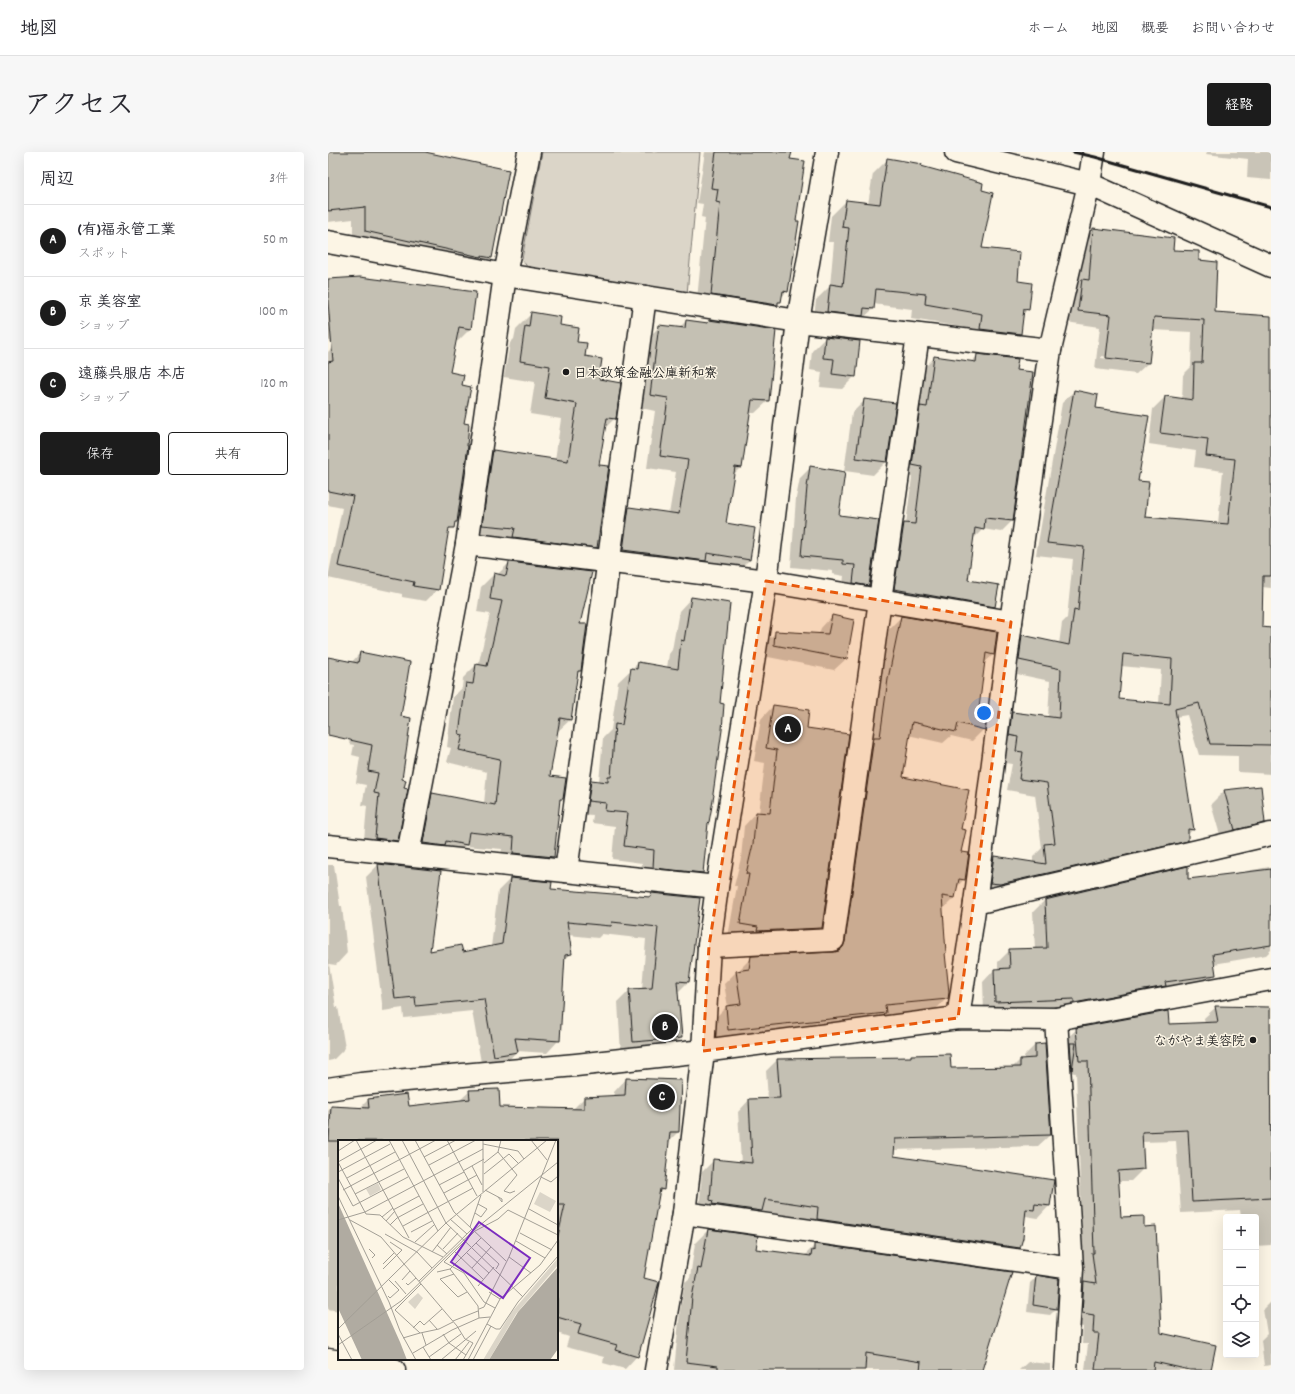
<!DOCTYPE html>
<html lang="ja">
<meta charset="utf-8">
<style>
body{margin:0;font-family:Dekko,"Klee One",sans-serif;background:#f7f7f7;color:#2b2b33}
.controls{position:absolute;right:12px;bottom:12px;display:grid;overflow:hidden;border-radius:4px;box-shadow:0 4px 16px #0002}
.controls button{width:36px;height:36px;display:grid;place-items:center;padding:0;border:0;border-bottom:1px solid #e1e1e2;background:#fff;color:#2b2b33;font:20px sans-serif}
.you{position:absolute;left:656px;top:561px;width:14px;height:14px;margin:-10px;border:3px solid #fff;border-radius:50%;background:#1a73e8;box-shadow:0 0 0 6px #1a73e833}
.badge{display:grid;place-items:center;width:26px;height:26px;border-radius:50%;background:#1c1c1c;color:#fff;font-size:13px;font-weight:700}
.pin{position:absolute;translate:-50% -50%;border:2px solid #fff;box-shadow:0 1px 4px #0006}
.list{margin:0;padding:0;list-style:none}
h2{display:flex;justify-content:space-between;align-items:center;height:52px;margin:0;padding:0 16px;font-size:17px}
h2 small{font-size:13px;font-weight:400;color:#7c7c81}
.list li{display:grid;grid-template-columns:26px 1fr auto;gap:12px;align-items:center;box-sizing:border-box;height:72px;padding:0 16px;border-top:1px solid #e1e1e2}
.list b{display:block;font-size:15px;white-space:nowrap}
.list p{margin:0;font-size:13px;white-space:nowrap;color:#7c7c81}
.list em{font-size:13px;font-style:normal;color:#7c7c81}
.actions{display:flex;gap:8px;padding:12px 16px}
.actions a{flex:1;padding:9px 0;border:1px solid #1c1c1c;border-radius:4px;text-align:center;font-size:14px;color:#1c1c1c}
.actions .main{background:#1c1c1c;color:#fff}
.icon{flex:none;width:22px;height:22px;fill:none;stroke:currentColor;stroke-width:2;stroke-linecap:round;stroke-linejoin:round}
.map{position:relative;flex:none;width:943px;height:1218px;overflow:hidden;border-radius:4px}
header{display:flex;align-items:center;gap:24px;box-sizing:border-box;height:56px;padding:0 20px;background:#fff;border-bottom:1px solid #e1e1e2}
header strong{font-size:19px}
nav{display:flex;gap:22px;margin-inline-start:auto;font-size:14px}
.intro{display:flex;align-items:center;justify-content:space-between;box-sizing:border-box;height:96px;padding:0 24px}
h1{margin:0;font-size:28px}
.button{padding:10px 18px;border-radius:4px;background:#1c1c1c;color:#fff;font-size:14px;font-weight:700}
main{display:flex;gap:24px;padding:0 24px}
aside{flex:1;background:#fff;border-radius:4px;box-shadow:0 4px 16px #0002}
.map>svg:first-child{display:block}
</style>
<header>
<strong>地図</strong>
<nav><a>ホーム</a><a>地図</a><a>概要</a><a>お問い合わせ</a></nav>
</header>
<div class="intro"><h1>アクセス</h1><a class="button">経路</a></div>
<main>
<aside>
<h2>周辺<small>3件</small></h2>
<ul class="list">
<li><span class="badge">A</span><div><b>(有)福永管工業</b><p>スポット</p></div><em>50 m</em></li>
<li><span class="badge">B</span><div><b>京 美容室</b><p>ショップ</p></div><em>100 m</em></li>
<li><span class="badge">C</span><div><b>遠藤呉服店 本店</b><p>ショップ</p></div><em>120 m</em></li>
</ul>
<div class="actions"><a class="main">保存</a><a>共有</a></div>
</aside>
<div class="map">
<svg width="943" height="1218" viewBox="0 0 943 1218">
<rect width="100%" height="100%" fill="#fcf5e5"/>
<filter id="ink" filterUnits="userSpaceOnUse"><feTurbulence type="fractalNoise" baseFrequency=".025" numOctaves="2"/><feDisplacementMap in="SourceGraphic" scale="8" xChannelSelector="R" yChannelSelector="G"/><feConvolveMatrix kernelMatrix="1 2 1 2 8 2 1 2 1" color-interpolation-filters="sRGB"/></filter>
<g filter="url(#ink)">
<!-- green -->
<path fill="#dbd5c8" stroke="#7c7872" d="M214,0H372L359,142L199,115L194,107Z"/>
<!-- shadow -->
<g fill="#0003" fill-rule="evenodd">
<path d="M0,0H90L164,106L151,118L25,91V67L0,70Z"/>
<path d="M377,0H463L461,8L459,139L453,146L452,149L434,168L368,158L377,66L373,65L375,52L369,51Z"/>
<path d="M879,0H943V28L919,26L920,7L878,2Z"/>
<path d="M560,7L592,15L653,97L689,130L700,157L694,163L692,182L677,196L638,192L640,176L583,167L584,157L545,152V157L530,171L485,174L488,148L502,134L506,90H500L503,64L518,49L540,52L545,22Z"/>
<path d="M765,77L844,99L870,109L886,161L943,165V436L934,435L933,476L943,477V622L910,620V604L871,603L859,563L847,565L865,677L859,684V688L847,700L659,744L654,717L666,706L705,711V705L714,696L707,643L679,638L684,612L677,611L679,597L670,595L673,573L684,561L720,566L722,529L679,520L682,495L694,484L731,492L734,471L739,466L745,407L708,403L734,251L746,239L767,257L809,330L816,366L890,372L895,319L866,315L868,299L821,292L825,257L837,245L854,248L855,223L863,215L864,180L824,178L820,211L808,222L767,217L772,175L738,170L743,140L750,133L753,89ZM773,204L811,209V211L773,206ZM793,514L833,518L831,552L790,548Z"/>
<path d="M0,128L142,177L130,189L127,188L121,221L133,234L135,272L128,370L119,381L110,437L98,449L74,445V442L0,426L14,356L0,353V200L4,196L25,202L0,188Z"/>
<path d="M204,161L231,174L248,190L270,228L287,266L276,277L270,314L268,395L253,411L139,388L149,315L165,299L227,308L233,267L202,262L207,230L176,225L182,191L186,187L188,177Z"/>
<path d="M358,169L378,172L381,169L440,249L427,261H421L413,315L405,323L397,372L421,408L409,420L283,410L288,369L301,356L341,362L348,320L319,316L327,259L309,255L319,187L332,174L350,177Z"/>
<path d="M497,186L527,224L514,237L492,235L494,220L482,218L484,199Z"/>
<path d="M650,203L687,219L684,369L673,380L655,377L644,388L639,429L666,454L655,465L556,448L565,383L576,372H578L584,325L574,324L596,216L607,205L643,210Z"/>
<path d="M537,248L558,310L545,323L517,319L510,364L540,433L530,444L514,441L516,424L505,422V419L463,415L468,346L472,326L483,315L516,320L524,261Z"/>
<path d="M181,411L251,473L252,519L248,523L242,568L229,580L221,625L234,647L231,650L225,705L212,717L172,713L174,697L137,694L126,705L83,704L92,655L105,642L156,652L159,620L119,610L123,596L119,595L125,545L134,536L135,526L148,513L150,514L162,462L149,460L153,435L166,422L169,423Z"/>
<path d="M363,446L379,672L374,720L361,733L312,728L314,711L284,707L287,674L264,671L265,663L248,662L251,642L263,630H271L275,586L283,578L290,530L310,511L339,516L341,502L344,498L351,459Z"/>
<path d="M504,464L518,507L506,518L435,504L436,492L448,480L491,482L493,476Z"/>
<path d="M573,465L665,503L655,512L650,557L656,577L644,589L623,584L615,591L580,583L574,626L631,678L632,700L636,727L629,735L626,746L614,758L619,846L607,858L554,864L546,872L389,889L386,867L398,855H400L396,832L408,820L411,819L412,817L424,805L506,801L534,597L549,539L561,477Z"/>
<path d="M32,501L72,564V628L69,688L56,701L35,699L39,654L34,653L38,633L28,631L32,605L24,603L26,593L21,592L24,577L0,573V506L23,511Z"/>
<path d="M445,554L493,776L480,788L400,785L409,734H406L413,706L416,674L428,661H431L437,611L426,609L433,567Z"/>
<path d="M896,639L936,670L923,683L894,690L883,652Z"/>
<path d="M0,713H6L12,754H14L19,801L8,813L1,812L8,855H10L17,896L5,908L0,909Z"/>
<path d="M50,713L101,801H134L163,795L170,739L182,727L222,738L319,746L323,742L371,747L360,830L349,841L353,886L341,898L293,902L290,850L302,838L314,837L318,787L274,782L270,786L240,783L243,802L235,809L231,888L219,901L189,899L177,912L154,916L144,859L76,866L75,856L55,859L38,725Z"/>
<path d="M941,715L943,731V798L938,803L886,812L887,822L875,834L734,862L656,861L655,830L666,818H670V810L682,798L707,797L705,760L717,748L917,721L919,719Z"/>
<path d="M943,854V1093L928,1094V1065H913L912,1058L853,1061L848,989L813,990L815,1017L803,1029H790L792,1066L815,1076L832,1182L882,1218H757L760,1192H754L755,1175L743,1173L745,1143L755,1132L753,1113L755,1111L748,921L740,920L737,888L749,877L877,872L876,866L888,855L942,856Z"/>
<path d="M707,893L722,983L710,994L565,998V1005L721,1054L710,1066L698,1064L696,1067L691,1095L679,1107L478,1079L479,1067L433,1059L422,1071L371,1060L374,1020L386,1008L413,1011L410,960L421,948L440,947L438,919L449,908L582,906L584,904L622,917L684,916L692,908H696V904Z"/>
<path d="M298,927L350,980L340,990L335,1037L330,1043L315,1127L309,1204L297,1217L275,1211L276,1205L238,1195L241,1185L229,1181V989H11V1159L0,1157V959L4,955L32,956L40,948L80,955L131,949L142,939L171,956L245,957L256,946L285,945L286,940Z"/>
<path d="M380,1078L427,1098L476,1104L487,1093L653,1218H346L352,1159L357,1130L362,1126L367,1091Z"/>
<path d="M708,1125L730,1128L728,1157L722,1163L699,1160L702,1131Z"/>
<path d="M943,1149V1213L936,1214L933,1188L939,1182L935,1157Z"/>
<path d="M700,1210L722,1212V1218H691Z"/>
</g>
<!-- building -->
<g fill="#c4c0b3" stroke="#1c1c1c" fill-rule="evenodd">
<path d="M0,0H97L181,18L164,106L153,104V105L37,79V55L0,59Z"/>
<path d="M388,0H464L462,7L477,9L468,69H471L460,140L455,139L453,150H450V153L383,143L392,51L388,50L390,37L383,36Z"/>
<path d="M559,6L594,12L593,14L655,31L654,38L665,41L654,96L692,100L690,129L704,131L701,158L696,157L693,182L652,177L654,162L597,152L598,142L548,137L546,157L536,156L535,164L499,160L502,132L515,134L521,76L514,75L518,48L552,52Z"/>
<path d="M765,76L846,86L845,98L871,99V108L889,110L887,160L943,164V424H935L934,475L943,476V593L882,592L871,551L847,557L866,678L860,677V689L672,732L662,731L666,704L718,712L716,692L727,691L719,631L691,627L695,600L688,599L690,585L681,583L684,560L731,566L733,517L691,508L694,483L741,493L746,458L750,459L756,395L719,391L746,238L770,243L768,256L821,264L810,329L821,330L817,365L900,372L907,307L878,304L880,287L832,281L837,244L865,248L866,211H874L876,168L826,165L821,211L778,206L783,163L750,159L754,127L761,128ZM795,502L844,507L842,552L791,547Z"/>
<path d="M32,125L148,140L143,177L131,175L122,220L136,223L134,233L143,235L136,271L141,272L139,294H140L129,370H127L126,376H121L111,438L85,434L86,430L10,414L25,344L0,339V210L5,209L0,150V127Z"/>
<path d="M203,160L233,165L232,173L251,176L249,190L259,191L257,204L274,207L271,227L293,231L288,267L279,266L271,313L281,314L269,396L185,385L187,376L154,373L165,298L240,309L249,252L217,246L222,214L192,209L197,174L201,175Z"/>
<path d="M358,168L380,171L381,168L448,178L441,249L424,248L414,316L407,315L398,371L427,376L422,408L379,401L378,409L295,398L301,355L351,362L360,308L332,304L340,246L322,243L331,173L357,176Z"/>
<path d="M497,185L532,189L528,225L504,222L506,207L495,206Z"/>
<path d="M649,202L690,207L688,218L705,220L685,369L657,366L656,378L647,376L640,428L671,433L667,455L566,437L576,371L587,372L594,315L584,313L592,254L599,255L606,204L648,210Z"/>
<path d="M536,247L568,251L559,310L528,306Z"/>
<path d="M482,314L517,320L511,363L551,368L541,434L525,431L527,413L515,412V408L473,404L479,335Z"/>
<path d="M181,410L264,420L252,472H259L253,519H250L243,568L232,566L222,624L238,626L235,647H232L226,705L185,701L186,685L141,680L139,693L118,689L117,694L95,691L104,641L167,653L172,607L131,598L135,583L131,582L138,531L145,532L148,512L159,514L174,449L162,447L166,421L178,424Z"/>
<path d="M363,445L402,451L392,551L396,552L394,578L385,642L386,643L381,670L380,671L375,721L325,716L326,698L296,694L300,661L277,659L278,651L260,649L263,628L280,630V625H283L287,572L294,573L303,516L309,517L310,510L350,517L353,488L356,489Z"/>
<path d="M504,463L526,468L519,507L446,493L447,479L500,482Z"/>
<path d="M573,464L669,480L666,503L658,501L651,556L659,557L657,578L630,571L628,580L584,570L575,625L641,638L633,677L638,678L633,700L641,701L637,728L631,727L627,746L614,744L618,801H617L621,840L620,847L557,853L558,861L400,878L398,854L413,852L408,819L421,817L423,804L506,800L511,799L515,795L517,790L546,585H552L560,527Z"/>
<path d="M32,500L82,510L73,564L83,566L74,627L78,628L76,636L80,637L70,689L47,686L51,642L46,641L50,621L40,619L44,593L0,583V505L30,511Z"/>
<path d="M445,553L481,558L479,576L521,582L494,776L429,779L430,775L412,772L421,722H418L425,692L428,660L442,661L449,598L438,596Z"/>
<path d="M933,634L937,671L907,678L896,638Z"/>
<path d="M50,712L113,719L102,799L133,793L135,800L174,792L182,726L224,730L223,737L322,745L323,741L372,746L361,830L349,829L354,886L305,890L301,837L324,836L330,775L284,770L283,774L239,770L244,802L237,803L232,889L187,886L190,900L166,904L156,847L88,854L87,845L67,847Z"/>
<path d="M860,714V727L943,717V793L885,802L888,823L837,830L838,834L746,851V847L667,850L666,817L682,816L681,797L719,796L717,748Z"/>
<path d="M887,854L942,855L943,1046L864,1050L860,978L814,980L816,1017L790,1019L793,1065L816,1064V1075L828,1074L833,1181L888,1193L883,1218H862L826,1210L825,1218H767L771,1181H765L766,1163L754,1161L756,1130L768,1132L764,1101H766L760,909H751L748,876L840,859L841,872L890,870Z"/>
<path d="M717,891L723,983L567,987L566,1004L726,1028L722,1054L707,1052L706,1058L698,1057L695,1086L692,1096L489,1067L490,1055L437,1047L434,1059L384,1052L385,1049L382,1048L385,1007L424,1011L421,947L452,946L449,907L583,905V903L622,902L623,916L692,915V907L707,906V892Z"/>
<path d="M742,891H748L744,918Z"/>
<path d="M298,926L353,928L351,980H342L336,1038L332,1037L316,1126L331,1130L310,1205L287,1198L289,1193L250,1182L253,1172L229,1165V1088L237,1053H229V989H1L3,954L41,956L40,947L79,942L81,954L142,947L141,938L171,937L172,955L256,957V945L297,943Z"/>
<path d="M380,1077L430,1084L428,1097L483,1104L484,1098L486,1099V1092L684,1120L654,1218H592L593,1210L538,1201L537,1218H390V1214L358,1210L364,1145L370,1116L373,1117Z"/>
<path d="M708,1123L731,1127L729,1157L705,1153Z"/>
</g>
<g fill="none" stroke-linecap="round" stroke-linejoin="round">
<!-- minor casing -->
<g stroke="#1c1c1c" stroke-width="25">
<g id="minor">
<path d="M628,0L761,32L943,114"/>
<path d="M0,90L177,123L470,169L722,198"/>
<path d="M139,392L438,429L683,470"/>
<path d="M0,694L389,735"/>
<path d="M80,702L139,392L177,123L201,0"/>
<path d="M238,719L317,145"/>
<path d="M647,751L943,682"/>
<path d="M381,794L505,788L552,448L590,183"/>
<path d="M630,866L647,751L683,470L722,198L761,32L766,0"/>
<path d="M728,867L744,1116L738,1218"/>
<path d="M0,937L33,932L248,913L375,899L630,866L728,867L943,827"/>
<path d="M356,1061L744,1116"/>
<path d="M328,1218L356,1061L375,899L381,794L389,735L438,429L470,169L499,0"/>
</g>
</g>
<!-- major casing -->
<g stroke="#1c1c1c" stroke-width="25">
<path id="major" d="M0,1208L66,1218"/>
</g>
<!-- minor -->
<use href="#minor" stroke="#fcf5e5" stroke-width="22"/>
<!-- major -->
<use href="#major" stroke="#fcf5e5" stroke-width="22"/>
<!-- rail -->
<path stroke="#1c1c1c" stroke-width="3" d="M745,0L767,5L943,55"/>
</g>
</g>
<!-- marked area -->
<path fill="#e8590c" fill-opacity="0.2" stroke="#e8590c" stroke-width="3" stroke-dasharray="8 5" stroke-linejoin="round" d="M438,429L683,470L630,866L375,899L381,794Z"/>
<!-- markers -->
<g fill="#1c1c1c" stroke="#fcf5e5" stroke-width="1.5">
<circle cx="238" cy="220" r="4"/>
<circle cx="925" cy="888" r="4"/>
</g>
<g text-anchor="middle" stroke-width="3" stroke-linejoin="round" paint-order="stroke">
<!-- poi labels -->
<g font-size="13" font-weight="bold" fill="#1c1c1c" stroke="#fcf5e5" text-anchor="start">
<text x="246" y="225">日本政策金融公庫新和寮</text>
<text x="917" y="893" text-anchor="end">ながやま美容院</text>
</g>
</g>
<!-- overview -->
<g transform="translate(10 988)">
<rect width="220" height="220" fill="#fcf5e5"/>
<path d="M40,43L43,50L32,56L28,49ZM202,52L218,61L212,72L196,64ZM220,118V125L178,174L151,220H145L173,173ZM80,153L85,158L77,169L70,162Z" fill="#dbd5c8"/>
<path d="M0,63L62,202L69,220H24L0,168ZM220,127V209L212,220H151L180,172Z" fill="#b0aba1"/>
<path fill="none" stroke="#a29e95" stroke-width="1" d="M18,0L71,98M51,0L100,91M64,0L108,83L209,0M77,0L116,72L168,121M109,0L139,56M163,0L160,12L179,35L166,51L172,53L177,51M193,0L209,20M145,4L180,11L186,19M0,11L17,0M86,17L118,0M0,22L28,74L42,75L65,97L105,117M0,22L39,0M146,23L160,12M91,25L138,0M134,26L144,45M125,31L146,19M0,32L52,4M146,34L171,14L180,23M203,37L213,42L220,36M0,38L15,66L70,37M9,38L57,12M101,45L126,32M5,50L98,0M147,50L164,59V62L160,57M145,52V0M106,53L139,35M17,54L66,29M0,56L51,162L62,191L78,220M191,69L220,85M55,70L81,56M170,70L220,95M137,73L143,77L149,69L140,64M44,77L55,68M112,79L129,94M0,80L27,72L145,9M12,80L43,97L119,186L127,199L135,203L125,220M48,81L57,71M52,85L59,78L85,64M65,86L135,48M132,87L143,55M73,92L94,81M182,93L214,110M47,94L79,112L94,128M178,101L207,118M77,102L96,85M138,103L161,124L158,129M99,105L109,114M31,109L37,115L34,118M105,109L120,93M116,111L145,139M94,112L113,87M129,113L151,133M171,117L193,133M45,124L56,113M134,128L153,107M45,129L64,110L52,102M99,132L112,129M116,134L102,139L120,157L129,152M64,140L72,131M57,141L68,154M81,141L134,89M68,143L70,145L78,138M83,144L57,170L82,193L101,189L115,182M140,146L156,127M151,152L162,159M50,156L52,158L61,150L51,140M157,168L146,162L126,133L106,122L137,91L160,79L170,70M141,169L146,167L171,117L218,0M141,178L140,166L112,129L143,98M91,180L99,189M115,181L140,171M149,184L158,189H162L180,162L220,116M75,188L82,181L86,185L104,169M0,189L108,83L185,157M84,193L88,205M0,194L14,220M105,194L111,203L128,215M65,198L82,193M0,205L63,161L136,90L220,22M85,207L93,220M75,213L114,190L141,178L152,177M91,217L123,194M103,220L138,191M117,220L131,202M130,220L162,159L202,125L220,100M135,220L153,186"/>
<path fill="#7b2cbf" fill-opacity="0.15" stroke="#7b2cbf" stroke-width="2" d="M141,82L192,118L165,158L113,122Z"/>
<rect width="220" height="220" fill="none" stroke="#1c1c1c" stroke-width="2"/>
</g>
</svg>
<div class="controls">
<button>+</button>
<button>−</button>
<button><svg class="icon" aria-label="locate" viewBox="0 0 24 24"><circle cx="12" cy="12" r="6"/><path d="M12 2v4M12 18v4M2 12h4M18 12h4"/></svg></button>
<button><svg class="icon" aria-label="layers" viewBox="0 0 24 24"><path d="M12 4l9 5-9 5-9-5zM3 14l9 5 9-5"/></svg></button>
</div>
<div class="you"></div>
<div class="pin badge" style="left:460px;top:577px">A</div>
<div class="pin badge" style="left:337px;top:875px">B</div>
<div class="pin badge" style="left:334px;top:945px">C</div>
</div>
</main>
